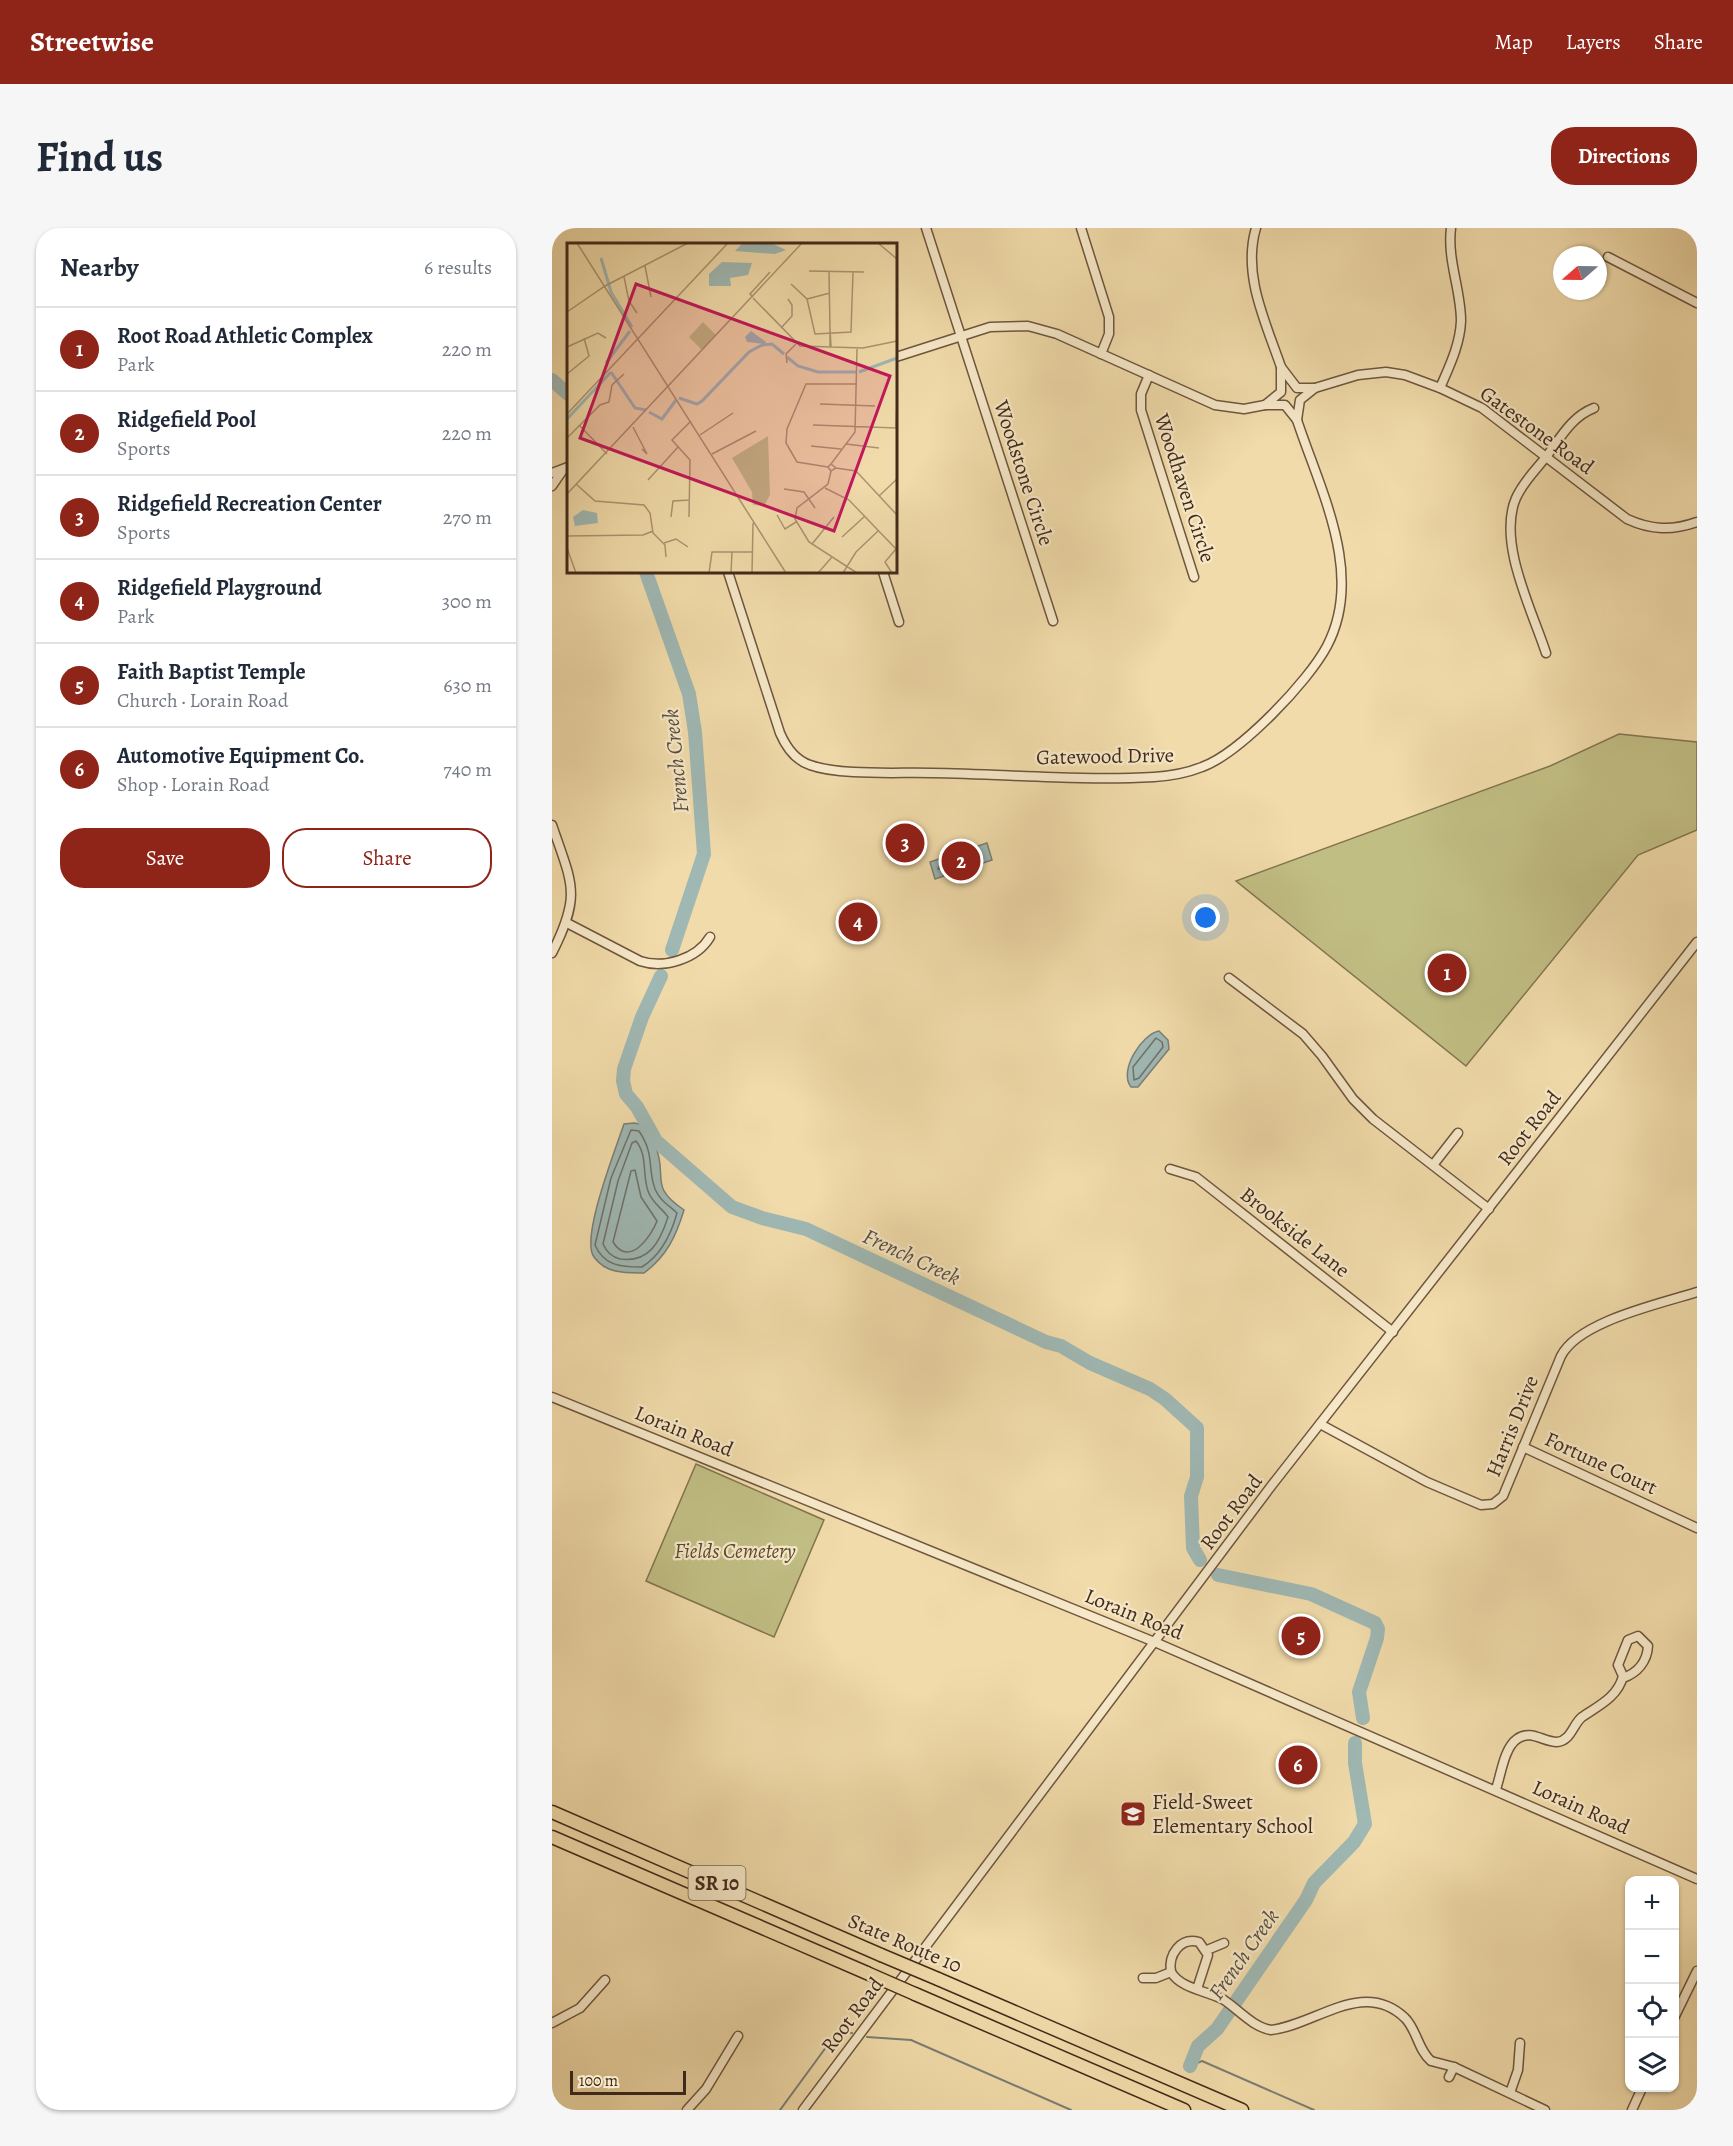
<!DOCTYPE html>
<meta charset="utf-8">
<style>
body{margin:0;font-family:Alegreya,serif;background:#f6f6f7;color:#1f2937}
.controls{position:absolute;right:18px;bottom:18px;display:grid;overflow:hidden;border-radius:12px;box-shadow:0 2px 4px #0004}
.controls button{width:54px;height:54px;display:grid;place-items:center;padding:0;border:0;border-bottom:2px solid #e0e1e3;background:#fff;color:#1f2937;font:30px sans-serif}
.compass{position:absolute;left:1001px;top:18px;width:54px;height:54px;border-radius:50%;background:#fff;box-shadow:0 2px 4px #0004;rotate:250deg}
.scale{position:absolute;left:18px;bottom:15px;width:116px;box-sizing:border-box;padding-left:6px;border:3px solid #422a1b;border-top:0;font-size:16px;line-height:21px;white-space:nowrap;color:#422a1b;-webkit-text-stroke:4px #f6e8c8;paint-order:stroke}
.you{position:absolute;left:654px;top:690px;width:21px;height:21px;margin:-15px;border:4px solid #fff;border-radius:50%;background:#1a73e8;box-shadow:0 0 0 9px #1a73e833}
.badge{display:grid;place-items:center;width:39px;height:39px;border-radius:50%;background:#8f2418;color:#fff;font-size:20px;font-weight:700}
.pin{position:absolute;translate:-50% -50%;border:3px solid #fff;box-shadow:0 2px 6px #0006}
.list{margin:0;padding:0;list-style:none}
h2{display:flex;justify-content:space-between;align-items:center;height:78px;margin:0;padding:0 24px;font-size:26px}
h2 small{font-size:20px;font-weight:400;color:#747a83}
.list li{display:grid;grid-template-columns:39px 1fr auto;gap:18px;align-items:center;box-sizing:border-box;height:84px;padding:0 24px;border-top:2px solid #e0e1e3}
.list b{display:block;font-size:22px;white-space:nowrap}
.list p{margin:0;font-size:20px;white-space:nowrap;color:#747a83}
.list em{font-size:20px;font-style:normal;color:#747a83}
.actions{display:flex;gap:12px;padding:18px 24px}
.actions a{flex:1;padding:14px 0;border:2px solid #8f2418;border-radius:24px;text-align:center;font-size:21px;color:#8f2418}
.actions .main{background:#8f2418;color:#fff}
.icon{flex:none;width:33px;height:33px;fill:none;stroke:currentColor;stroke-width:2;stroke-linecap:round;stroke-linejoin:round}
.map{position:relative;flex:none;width:1145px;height:1882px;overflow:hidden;border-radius:24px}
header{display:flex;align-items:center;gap:36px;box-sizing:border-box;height:84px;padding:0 30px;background:#8f2418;color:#fff}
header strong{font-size:28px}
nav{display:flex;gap:33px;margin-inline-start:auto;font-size:21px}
.intro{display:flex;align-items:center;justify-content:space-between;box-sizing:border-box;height:144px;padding:0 36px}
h1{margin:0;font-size:42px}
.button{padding:15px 27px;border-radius:24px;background:#8f2418;color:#fff;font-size:21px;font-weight:700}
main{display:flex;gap:36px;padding:0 36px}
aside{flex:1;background:#fff;border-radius:24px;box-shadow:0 2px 4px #0004}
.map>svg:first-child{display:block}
</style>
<header>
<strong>Streetwise</strong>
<nav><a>Map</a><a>Layers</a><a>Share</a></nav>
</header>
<div class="intro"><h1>Find us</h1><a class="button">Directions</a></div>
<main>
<aside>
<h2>Nearby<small>6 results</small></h2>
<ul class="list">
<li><span class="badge">1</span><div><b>Root Road Athletic Complex</b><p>Park</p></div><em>220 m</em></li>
<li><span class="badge">2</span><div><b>Ridgefield Pool</b><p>Sports</p></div><em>220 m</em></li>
<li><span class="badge">3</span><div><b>Ridgefield Recreation Center</b><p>Sports</p></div><em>270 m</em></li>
<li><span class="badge">4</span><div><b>Ridgefield Playground</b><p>Park</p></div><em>300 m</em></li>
<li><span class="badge">5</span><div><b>Faith Baptist Temple</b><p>Church · Lorain Road</p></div><em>630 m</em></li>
<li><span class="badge">6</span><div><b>Automotive Equipment Co.</b><p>Shop · Lorain Road</p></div><em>740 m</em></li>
</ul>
<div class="actions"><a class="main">Save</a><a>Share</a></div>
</aside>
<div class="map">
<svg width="1145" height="1882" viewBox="0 0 1145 1882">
<rect width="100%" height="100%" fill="#f1dbaa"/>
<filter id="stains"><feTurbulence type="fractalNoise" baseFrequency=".00333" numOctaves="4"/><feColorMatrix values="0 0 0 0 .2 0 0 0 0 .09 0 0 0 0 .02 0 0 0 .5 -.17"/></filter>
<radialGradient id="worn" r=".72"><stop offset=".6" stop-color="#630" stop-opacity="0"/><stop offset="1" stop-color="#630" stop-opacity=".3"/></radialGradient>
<!-- green -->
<g fill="#c1be84" stroke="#827450" stroke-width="1.5">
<path d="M1067,506L1145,514V602L1086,627L914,838L684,653L998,538Z"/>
<path d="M311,685L316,699L300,704L295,690Z"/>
<path d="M144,1236L272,1292L222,1409L94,1353Z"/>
</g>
<!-- water -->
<g fill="#9fb8b4" stroke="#7a7f77" stroke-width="1.5">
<path d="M435,615L440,632L383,651L378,634Z"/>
<path d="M607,803L616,812L617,821L586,859H579C566,843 590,806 607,803Z"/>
<path d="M82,895L91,897C95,904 100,910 103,917C117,949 95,957 132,982C124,1008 115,1028 92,1045C74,1045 54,1046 42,1029C28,1011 64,920 72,896Z"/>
</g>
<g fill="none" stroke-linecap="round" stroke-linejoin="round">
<!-- shore -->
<g stroke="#707168" stroke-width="1.5">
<path d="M411,629L415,631L413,635L390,642L386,641L388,637Z"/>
<path d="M604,810L610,814L611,819L587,850L582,852L581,839Z"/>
<path d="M79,902L87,903C103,927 95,938 103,961C108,973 117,977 125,985C119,1007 109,1027 90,1039C69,1039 52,1038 43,1017L59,950Z"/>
<path d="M84,913C96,928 90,946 96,963C100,975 110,980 116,989C108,1014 97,1035 68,1031C60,1029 54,1023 51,1016L66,953L80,915Z"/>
<path d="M83,942L89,969L105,993C99,1009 77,1040 61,1014L79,943Z"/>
</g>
<!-- stream -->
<g stroke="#7a7f77" stroke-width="2">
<path d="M315,1809L359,1812L519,1882"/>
<path d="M638,1838L650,1833L762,1882"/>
<path d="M228,1882L283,1807L290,1804L300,1805"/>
</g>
<!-- river -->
<g stroke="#9fb8b4" stroke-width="14">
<path d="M0,152L16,166"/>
<path d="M94,344L137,466L143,504L152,626L120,722"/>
<path d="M109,748L90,789L72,841L71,853L74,866L85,879L104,913L180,979L210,990L254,1001L494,1114L509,1118L538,1135L598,1161L613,1171L645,1200V1249L639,1268L641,1320L648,1332"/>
<path d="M666,1347L759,1366L823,1395L826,1401L825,1410L807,1464L811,1490"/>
<path d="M638,1838L646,1818L665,1801L754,1672L762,1655L802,1614L813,1596L803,1535V1515"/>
</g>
<!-- minor casing -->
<g stroke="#6e563f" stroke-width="11">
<g id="minor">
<path d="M374,0L501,393"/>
<path d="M529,0L557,89V106L549,126"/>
<path d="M704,0C690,47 714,95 729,139"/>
<path d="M1056,29L1145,75"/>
<path d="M344,129L438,99L476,98L505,106L663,177L692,181L713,177"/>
<path d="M729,139L745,160H763L748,172L745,192L733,177H713L729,164Z"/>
<path d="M597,147L589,166V182L642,349"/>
<path d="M763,160L806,147L834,144L853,147L888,160L930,180L1075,291C1099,302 1120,303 1145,294"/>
<path d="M888,160C897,139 908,117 909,93C909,62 895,32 899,0"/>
<path d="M0,245L16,239"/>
<path d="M0,258L11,242"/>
<path d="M176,344L228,505C234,519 243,532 258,537C288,548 347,544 380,545C453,546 528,553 602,549C618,548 635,545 650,539C688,525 756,454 775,418C813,346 768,262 745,192"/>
<path d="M331,344L347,394"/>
<path d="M994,425C980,382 945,314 964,270C972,252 986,240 997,225C1010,207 1021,188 1042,180"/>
<path d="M0,597C20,656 30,666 0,725"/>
<path d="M15,695L88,733C112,741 145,731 158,709"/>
<path d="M677,750L751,806L770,828L801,871L821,891L937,981"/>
<path d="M881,937L906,905"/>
<path d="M618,941L644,949L841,1104"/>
<path d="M0,1169L605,1415L1145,1651"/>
<path d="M768,1196L875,1254L929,1277L941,1276L951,1268L1009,1128C1027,1093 1108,1076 1145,1064"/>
<path d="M971,1219L1145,1300"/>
<path d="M944,1561C949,1547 952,1520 965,1511C979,1501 991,1514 1005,1514C1019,1513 1021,1496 1030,1489C1046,1478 1066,1469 1071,1448L1066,1437L1076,1412L1086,1408L1096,1418C1095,1434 1085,1445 1071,1450"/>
<path d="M655,1722L672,1715"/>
<path d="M619,1744C629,1761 656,1763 672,1772C687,1782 701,1799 719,1802C764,1797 811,1750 853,1790C865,1802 866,1822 879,1833L902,1839L993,1882"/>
<path d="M619,1744C616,1727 628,1709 647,1714L656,1727L645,1761"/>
<path d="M591,1750H604L619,1744"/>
<path d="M1122,1790L1145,1743"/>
<path d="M0,1795L28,1780L53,1752"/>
<path d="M897,1849L902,1839"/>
<path d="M958,1865L966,1842L968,1815"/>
<path d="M135,1882L154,1861L186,1808"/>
<path d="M251,1882L720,1257L1145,714"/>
<path d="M1080,1882L1090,1860"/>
</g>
</g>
<!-- highway casing -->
<g stroke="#422a1b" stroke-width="15">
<g id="highway">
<path d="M0,1584L329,1727"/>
<path d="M0,1609L315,1745"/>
<path d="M386,1751L690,1882"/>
<path d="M363,1766L632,1882"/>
</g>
</g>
<!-- minor -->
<use href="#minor" stroke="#f6e8c8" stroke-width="8"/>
<!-- highway -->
<use href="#highway" stroke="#f1dbaa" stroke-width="12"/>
<!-- highway-bridge casing -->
<g stroke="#422a1b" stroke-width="15" stroke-linecap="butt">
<g id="highway-bridge">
<path d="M329,1727L386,1751"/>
<path d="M315,1745L363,1766"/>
</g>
</g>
<!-- highway-bridge -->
<use href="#highway-bridge" stroke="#f1dbaa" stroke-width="12"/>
</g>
<!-- icons -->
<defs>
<g id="school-square" transform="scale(1.35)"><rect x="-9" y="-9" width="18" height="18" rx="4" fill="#8f2418" stroke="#f6e8c8"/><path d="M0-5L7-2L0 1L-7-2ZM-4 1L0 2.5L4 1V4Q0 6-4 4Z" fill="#fff"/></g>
</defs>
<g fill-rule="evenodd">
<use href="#school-square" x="581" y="1586"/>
</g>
<g text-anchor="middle" stroke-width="4.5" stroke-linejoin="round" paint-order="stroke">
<!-- shield labels -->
<rect fill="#f6e8c8" stroke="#78634f" stroke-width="1.5" x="136.5" y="1638" width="57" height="34" rx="4.5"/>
<g font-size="20" font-weight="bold" fill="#422a1b">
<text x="165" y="1662">SR 10</text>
</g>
<!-- street labels -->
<g font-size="21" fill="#422a1b" stroke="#f6e8c8">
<text transform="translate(985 202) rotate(36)" y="7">Gatestone Road</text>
<text transform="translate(472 245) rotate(72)" y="7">Woodstone Circle</text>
<text transform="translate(633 260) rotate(72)" y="7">Woodhaven Circle</text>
<text transform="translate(553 528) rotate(-1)" y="7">Gatewood Drive</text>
<text transform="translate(977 900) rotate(-52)" y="7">Root Road</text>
<text transform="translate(743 1004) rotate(38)" y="7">Brookside Lane</text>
<text transform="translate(960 1198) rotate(-68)" y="7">Harris Drive</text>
<text transform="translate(132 1203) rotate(22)" y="7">Lorain Road</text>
<text transform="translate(1049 1235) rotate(25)" y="7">Fortune Court</text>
<text transform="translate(679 1284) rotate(-53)" y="7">Root Road</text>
<text transform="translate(582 1386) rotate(22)" y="7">Lorain Road</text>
<text transform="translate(1029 1579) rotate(24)" y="7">Lorain Road</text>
<text transform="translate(353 1715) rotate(23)" y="7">State Route 10</text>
<text transform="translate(300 1787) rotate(-53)" y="7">Root Road</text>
</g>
<!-- park labels -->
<g font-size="21" font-style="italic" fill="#5b4830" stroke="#f6e8c8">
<text x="183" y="1330">Fields Cemetery</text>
</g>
<!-- poi labels -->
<g font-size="21" fill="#422a1b" stroke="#f6e8c8" text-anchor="start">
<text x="600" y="1581">Field-Sweet<tspan x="600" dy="24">Elementary School</tspan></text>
</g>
<!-- water labels -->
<g font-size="22" font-style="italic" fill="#594e41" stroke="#f6e8c8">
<text transform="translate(123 533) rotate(-96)" y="8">French Creek</text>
<text transform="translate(360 1028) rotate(25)" y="8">French Creek</text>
<text transform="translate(691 1726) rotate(-55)" y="8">French Creek</text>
</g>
</g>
<!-- overview -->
<g transform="translate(15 15)">
<rect width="330" height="330" fill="#f1dbaa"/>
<path d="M136,79L149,92L135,107L122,94ZM201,193L203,252L197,263L186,262L185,249L165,215Z" fill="#c1be84"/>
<path d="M176,0H204L219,7L208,11L168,8ZM155,19L185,20L181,32L163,35L164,43H142V31ZM184,88L199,99L198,101L180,99L178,94ZM16,267L30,270L31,280L8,283L6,274Z" fill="#9fb8b4"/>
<path fill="none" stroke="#9fb8b4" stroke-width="3" d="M34,15L44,49L65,84M220,114L231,123L251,129H289M39,120L63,88M44,129L68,165L79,167M292,129L330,115M112,155L130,161L135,158L182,109L195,102L205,101L217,111M82,169L95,176L109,157M0,176L44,129"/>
<path fill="none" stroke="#ab9471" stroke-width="1.5" d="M10,0L219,330M311,0L330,16M78,23L84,54M242,28L297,29M262,29L263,86M57,34L62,58L70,70M224,41L240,56L248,91L284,89L286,29M186,54L183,51L203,29M186,55L233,103L296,105L330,98M240,56L263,50M0,69L38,43L121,0M214,85L225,73V62L221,56M0,104L31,90L39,95M263,104L264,103L263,86V103M220,120L219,111L229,101M0,131L22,113L17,95M253,161L308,163M0,171L161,0M246,182L330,185M13,183L40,211M66,184L80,211L75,206M329,184L330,157M133,192L166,170M0,195L33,162L42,159L45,142L57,131M279,201L312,205M244,203L274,206M145,211L189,188M264,221L288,189L290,106M264,221L269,225L264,228L261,224ZM261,224L230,219L219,200L220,186L239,141H290M269,225L289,228L330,272M264,228L261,241L230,265L228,276L242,299L290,330M81,237L111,204M9,241L28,258L77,262L83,270L86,290L98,302L99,314M258,245L282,257L330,307M217,246L237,249L248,265M0,251L235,0M312,253L330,236M210,272L218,286L229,279M104,274L106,258L123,257M122,274L123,217L105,197L124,178M0,293L76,292L86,288M275,294L298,273M97,300L109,296L121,304M245,301L267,274M0,305L9,330M142,330L145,309H186M164,330L165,309M185,330L186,280M251,330L265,314M276,330L289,309L311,288M325,330L318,319L329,306"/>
<path fill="#c2185b" fill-opacity="0.15" stroke="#c2185b" stroke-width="3" d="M69,41L323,133L267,288L13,195Z"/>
<rect width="330" height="330" fill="none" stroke="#422a1b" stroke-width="3"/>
</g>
<rect width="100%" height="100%" filter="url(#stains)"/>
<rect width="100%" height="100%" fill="url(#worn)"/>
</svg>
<div class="controls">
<button>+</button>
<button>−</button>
<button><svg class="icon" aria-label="locate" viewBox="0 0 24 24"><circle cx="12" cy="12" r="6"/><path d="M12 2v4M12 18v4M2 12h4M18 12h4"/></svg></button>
<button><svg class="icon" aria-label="layers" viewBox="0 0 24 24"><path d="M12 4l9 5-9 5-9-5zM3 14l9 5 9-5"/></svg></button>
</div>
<svg class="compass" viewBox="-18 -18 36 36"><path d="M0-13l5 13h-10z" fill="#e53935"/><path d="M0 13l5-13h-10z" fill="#747a83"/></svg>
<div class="scale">100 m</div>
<div class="you"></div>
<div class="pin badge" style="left:895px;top:745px">1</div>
<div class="pin badge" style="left:409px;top:633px">2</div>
<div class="pin badge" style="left:353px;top:615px">3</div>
<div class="pin badge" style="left:306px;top:694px">4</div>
<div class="pin badge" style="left:749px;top:1408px">5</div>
<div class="pin badge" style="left:746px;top:1537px">6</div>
</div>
</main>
